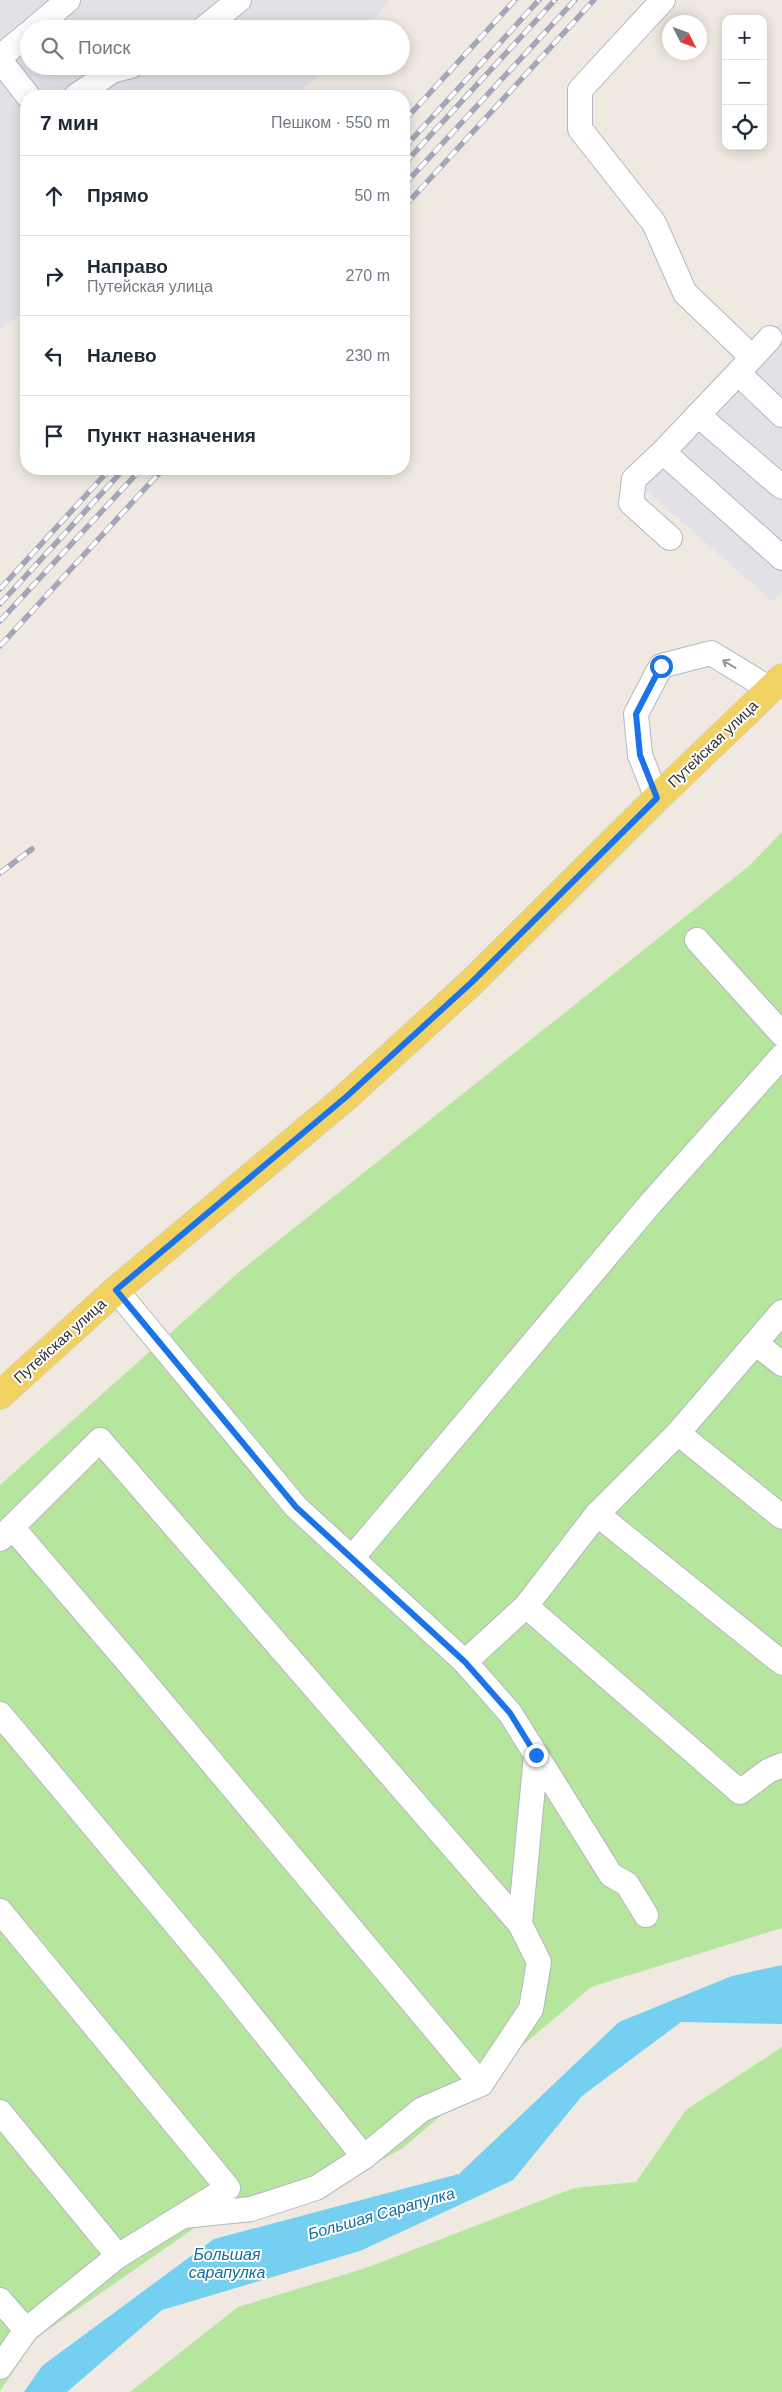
<!DOCTYPE html>
<html lang="ru">
<meta charset="utf-8">
<style>
body{margin:0;font-family:Arial,sans-serif;background:#f6f6f7;color:#1f2937}
.controls{position:absolute;right:15px;top:15px;display:grid;overflow:hidden;border-radius:10px;box-shadow:0 2px 12px #0003}
.controls button{width:45px;height:45px;display:grid;place-items:center;padding:0;border:0;border-bottom:1px solid #e0e1e3;background:#fff;color:#1f2937;font:25px sans-serif}
.compass{position:absolute;left:662px;top:15px;width:45px;height:45px;border-radius:50%;background:#fff;box-shadow:0 2px 12px #0003;rotate:132deg}
.stop{position:absolute;width:15px;height:15px;margin:-11px;border:4px solid #1a73e8;border-radius:50%;background:#fff}
.stop.end{background:#1a73e8;border-color:#fff;box-shadow:0 1px 5px #0008}
.list{margin:0;padding:0;list-style:none}
h2{display:flex;justify-content:space-between;align-items:center;height:65px;margin:0;padding:0 20px;font-size:21px}
h2 small{font-size:16px;font-weight:400;color:#747a83}
.list li{display:grid;grid-template-columns:32px 1fr auto;gap:15px;align-items:center;box-sizing:border-box;height:80px;padding:0 20px;border-top:1px solid #e0e1e3}
.list b{display:block;font-size:19px;white-space:nowrap}
.list p{margin:0;font-size:16px;white-space:nowrap;color:#747a83}
.list em{font-size:16px;font-style:normal;color:#747a83}
.icon{flex:none;width:28px;height:28px;fill:none;stroke:currentColor;stroke-width:2;stroke-linecap:round;stroke-linejoin:round}
.map{position:relative;flex:none;width:782px;height:2392px;overflow:hidden}
.search{position:absolute;background:#fff;box-shadow:0 2px 12px #0003;left:20px;top:20px;width:390px;height:55px;display:flex;align-items:center;gap:12px;box-sizing:border-box;padding:0 18px;border-radius:28px;color:#747a83;font-size:19px}
.panel{position:absolute;background:#fff;box-shadow:0 2px 12px #0003;left:20px;top:90px;width:390px;height:385px;border-radius:20px}
.map>svg:first-child{display:block}
</style>
<div class="map">
<svg width="782" height="2392" viewBox="0 0 782 2392">
<rect width="100%" height="100%" fill="#efe9e1"/>
<!-- industrial -->
<g fill="#e3e1e8">
<path d="M0,0H390L365,29H29V66H331L294,96H26V310L0,330Z"/>
<path d="M782,321V592L773,602L639,484Z"/>
</g>
<!-- green -->
<g fill="#b6e59e">
<path d="M782,832V1928L591,1987L403,2148L355,2175L206,2220L36,2338L0,2391V1485L239,1272L749,866Z"/>
<path d="M782,2047V2392H130L238,2307L366,2268L574,2188L636,2182L686,2110Z"/>
</g>
<!-- water -->
<path fill="#75cff0" d="M782,1965V2024L681,2022L582,2096L513,2180L360,2251L162,2310L67,2392H24L42,2366L214,2239L459,2174L619,2022L732,1976Z"/>
<g fill="none" stroke-linecap="round" stroke-linejoin="round">
<!-- minor casing -->
<g stroke="#b4b7c1" stroke-width="26">
<g id="minor">
<path d="M663,0L580,90V129L654,223L685,293L752,357"/>
<path d="M34,29L68,0"/>
<path d="M203,29L239,0"/>
<path d="M0,57L29,33"/>
<path d="M0,60L28,96"/>
<path d="M76,96L112,71L131,66"/>
<path d="M770,338L738,373L782,415"/>
<path d="M738,373L698,415L782,487"/>
<path d="M698,415L663,452L782,558"/>
<path d="M663,452L634,479L631,503L670,538"/>
<path d="M657,798L640,755L636,714L661,666L711,653L770,689"/>
<path d="M697,940L782,1034"/>
<path d="M116,1290L296,1507L465,1662L510,1713L611,1875L627,1884L646,1915"/>
<path d="M757,1344L782,1364"/>
<path d="M678,1433L782,1517"/>
<path d="M597,1514L782,1663"/>
<path d="M12,1527L132,1667L481,2084"/>
<path d="M0,1539L100,1440L520,1924"/>
<path d="M352,1558L651,1203L782,1056"/>
<path d="M526,1606L740,1792L768,1771L782,1765"/>
<path d="M465,1662L526,1606L597,1514L678,1433L782,1312"/>
<path d="M0,1714L210,1965L364,2157"/>
<path d="M0,1911L228,2188L118,2256"/>
<path d="M0,2112L118,2256L26,2330"/>
<path d="M184,2216L251,2209L316,2188L364,2157L421,2110L481,2084L531,2009L539,1962L520,1924L536,1755"/>
<path d="M0,2300L26,2330L0,2367"/>
</g>
</g>
<!-- major casing -->
<g stroke="#c9c9c9" stroke-width="29">
<path id="major" d="M0,1395L116,1290L346,1097L472,982L657,798L782,678"/>
</g>
<!-- minor -->
<use href="#minor" stroke="#fff" stroke-width="24"/>
<!-- major -->
<use href="#major" stroke="#f2d163" stroke-width="28"/>
<!-- rail casing -->
<g stroke="#a3a6b8" stroke-width="5.5">
<g id="rail">
<path d="M404,121L515,0"/>
<path d="M404,148L539,0"/>
<path d="M404,164L555,0"/>
<path d="M404,185L575,0"/>
<path d="M404,207L594,0"/>
<path d="M0,589L110,469"/>
<path d="M0,604L124,469"/>
<path d="M0,621L141,469"/>
<path d="M0,646L163,469"/>
<path d="M0,873L32,849"/>
</g>
</g>
<!-- rail -->
<use href="#rail" stroke="#fff" stroke-width="4" stroke-dasharray="11" stroke-linecap="butt"/>
</g>
<!-- one-way arrows -->
<defs><path id="oneway-shaft" d="M-6 0H5M1.5-3L5.5 0L1.5 3" fill="none" stroke-width="1.6" stroke-linecap="round" stroke-linejoin="round" transform="scale(1.25)"/></defs>
<use stroke="#969696" href="#oneway-shaft" transform="translate(729 664) rotate(-149)"/>
<g fill="none" stroke-linecap="round" stroke-linejoin="round">
<!-- route -->
<path stroke="#1a73e8" stroke-width="6" d="M536,1755L510,1713L465,1662L296,1507L116,1290L346,1097L472,982L657,798L640,755L636,714L661,666"/>
</g>
<g text-anchor="middle" stroke-width="4" stroke-linejoin="round" paint-order="stroke">
<!-- street labels -->
<g font-size="15" fill="#2e2e2e" stroke="#fff">
<text transform="translate(713 744) rotate(-44)" y="5">Путейская улица</text>
<text transform="translate(60 1341) rotate(-42)" y="5">Путейская улица</text>
</g>
<!-- water labels -->
<g font-size="16" font-style="italic" fill="#0d6fa3" stroke="#fff">
<text transform="translate(381 2213) rotate(-16)" y="6">Большая Сарапулка</text>
<text x="227" y="2260">Большая<tspan x="227" dy="18">сарапулка</tspan></text>
</g>
</g>
</svg>
<div class="controls">
<button>+</button>
<button>−</button>
<button><svg class="icon" aria-label="locate" viewBox="0 0 24 24"><circle cx="12" cy="12" r="6"/><path d="M12 2v4M12 18v4M2 12h4M18 12h4"/></svg></button>
</div>
<svg class="compass" viewBox="-18 -18 36 36"><path d="M0-13l5 13h-10z" fill="#e53935"/><path d="M0 13l5-13h-10z" fill="#747a83"/></svg>
<div class="stop" style="left:661px;top:666px"></div>
<div class="stop end" style="left:536px;top:1755px"></div>
<div class="search"><svg class="icon" aria-label="search" viewBox="0 0 24 24"><circle cx="10" cy="10" r="6"/><path d="M15 15l6 6"/></svg>Поиск</div>
<section class="panel">
<h2>7 мин<small>Пешком · 550 m</small></h2>
<ul class="list">
<li><svg class="icon" aria-label="ahead" viewBox="0 0 24 24"><path d="M12 20V5M6 11l6-6 6 6"/></svg><div><b>Прямо</b></div><em>50 m</em></li>
<li><svg class="icon" aria-label="right" viewBox="0 0 24 24"><path d="M7 20v-9h11M14 6l5 5-5 5"/></svg><div><b>Направо</b><p>Путейская улица</p></div><em>270 m</em></li>
<li><svg class="icon" aria-label="left" viewBox="0 0 24 24"><path d="M17 20v-9H6M10 6l-5 5 5 5"/></svg><div><b>Налево</b></div><em>230 m</em></li>
<li><svg class="icon" aria-label="arrive" viewBox="0 0 24 24"><path d="M6 21V4h12l-3 4 3 4H6"/></svg><div><b>Пункт назначения</b></div></li>
</ul>
</section>
</div>
